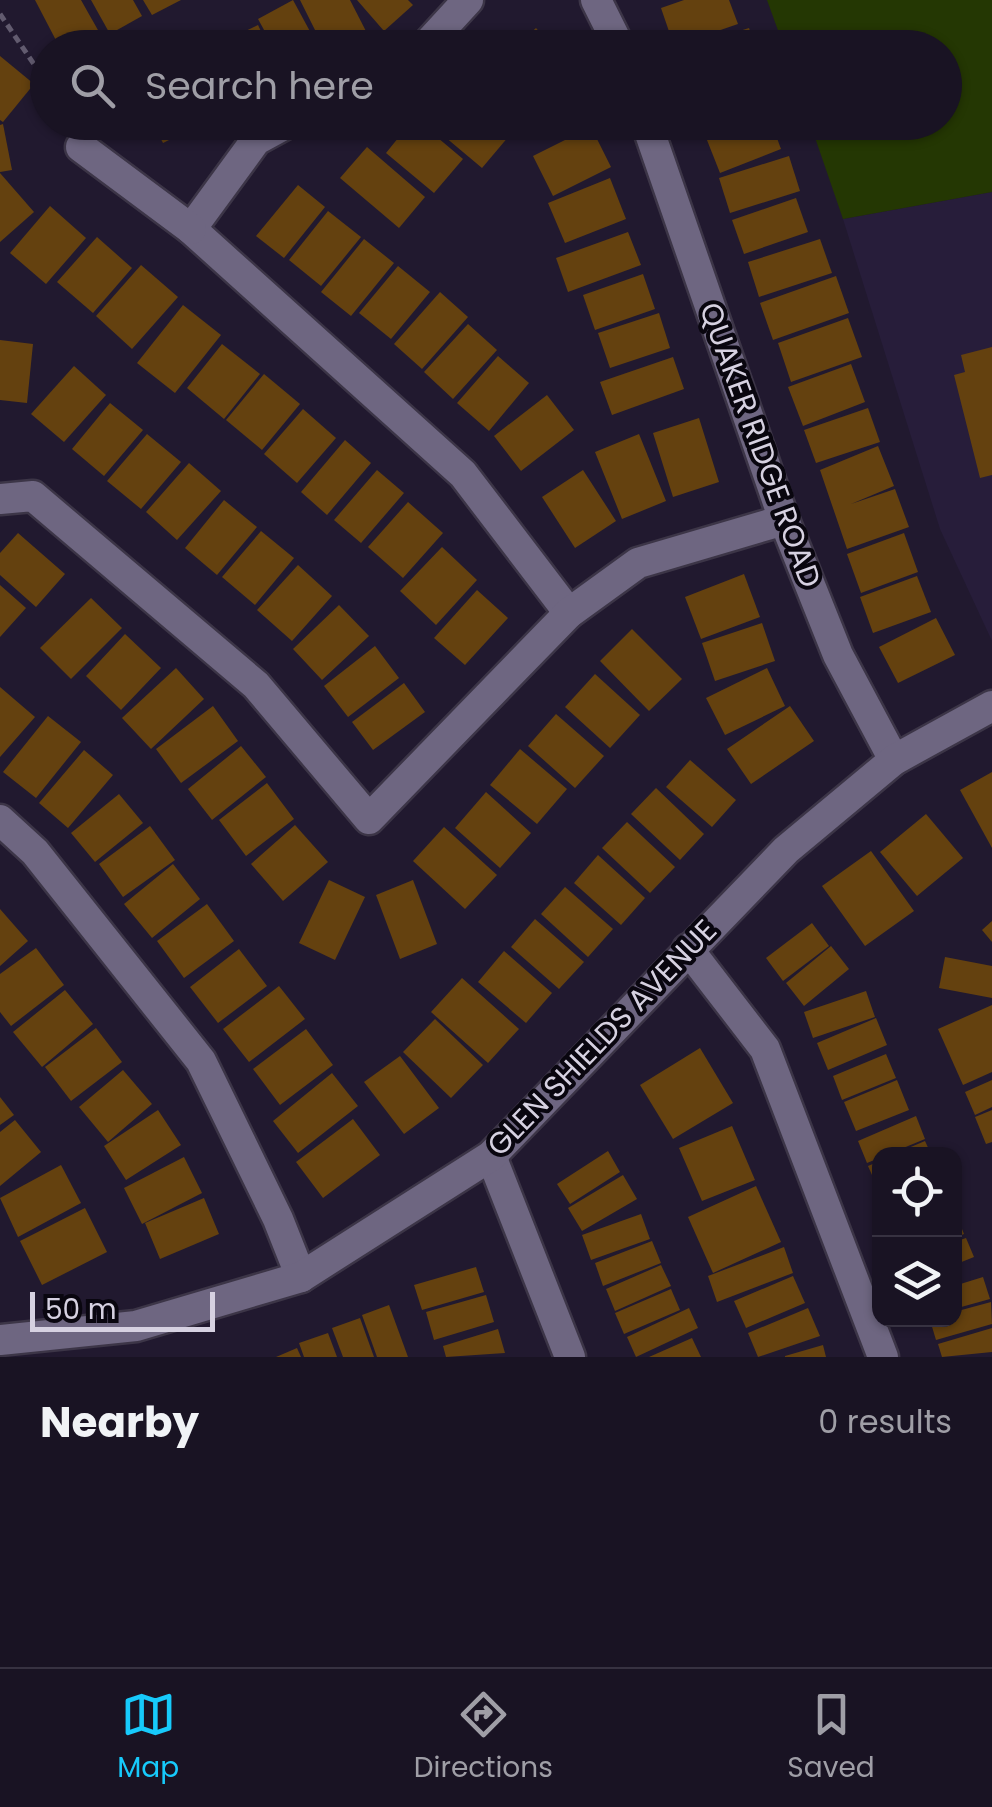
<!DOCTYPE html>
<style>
body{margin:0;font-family:Poppins,sans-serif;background:#221c2b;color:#f1f3f6}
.controls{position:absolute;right:30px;bottom:30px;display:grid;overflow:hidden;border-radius:20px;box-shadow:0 2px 8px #0004}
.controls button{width:90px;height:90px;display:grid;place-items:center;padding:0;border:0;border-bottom:2px solid #373241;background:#191323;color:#f1f3f6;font:50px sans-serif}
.scale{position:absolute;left:30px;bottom:25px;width:185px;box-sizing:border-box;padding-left:10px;border:5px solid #d6d1e1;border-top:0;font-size:28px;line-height:35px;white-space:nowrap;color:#d6d1e1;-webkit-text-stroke:8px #09060f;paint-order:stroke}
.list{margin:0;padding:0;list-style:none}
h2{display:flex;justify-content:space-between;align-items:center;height:130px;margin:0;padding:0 40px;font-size:42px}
h2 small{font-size:32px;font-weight:400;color:#9f9ea6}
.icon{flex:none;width:55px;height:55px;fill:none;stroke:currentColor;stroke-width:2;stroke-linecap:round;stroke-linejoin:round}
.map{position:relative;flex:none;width:992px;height:1357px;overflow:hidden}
.search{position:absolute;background:#191323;box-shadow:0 2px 8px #0004;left:30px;right:30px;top:30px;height:110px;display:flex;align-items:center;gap:25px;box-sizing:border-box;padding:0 35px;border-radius:55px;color:#9f9ea6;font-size:38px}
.sheet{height:310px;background:#191323}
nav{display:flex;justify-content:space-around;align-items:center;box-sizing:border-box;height:140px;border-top:2px solid #373241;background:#191323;font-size:28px;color:#9f9ea6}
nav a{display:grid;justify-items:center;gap:5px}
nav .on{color:#17cafb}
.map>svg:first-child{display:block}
</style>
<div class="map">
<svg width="992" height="1357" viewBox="0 0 992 1357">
<rect width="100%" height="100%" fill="#21192f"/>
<!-- built -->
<path fill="#271d3a" d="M992,192V641L940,529L843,219Z"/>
<!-- green -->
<path fill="#243703" d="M767,0H992V192L843,219L810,123L944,122V48L784,47Z"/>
<!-- building -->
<g fill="#64410f">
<path d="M35,0H81L103,39L87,48H60Z"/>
<path d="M91,0H133L142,16L110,34Z"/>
<path d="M143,0H181L152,15Z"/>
<path d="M293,0L319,48H274L258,19Z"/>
<path d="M300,0H350L370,39L353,48H324Z"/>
<path d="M357,0H408L413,5L384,31Z"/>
<path d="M684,0H729L738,24L674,46L661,8Z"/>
<path d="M258,25L269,48H217L216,45Z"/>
<path d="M536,28L553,48H514Z"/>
<path d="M749,28L756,48H689V47Z"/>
<path d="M0,56L34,84L3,122L0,120Z"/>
<path d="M152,122H195L197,126L163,143Z"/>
<path d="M411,122H419L463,159L434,193L386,153Z"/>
<path d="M435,122H493L509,136L482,168L432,126Z"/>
<path d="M507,122H535L520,137Z"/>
<path d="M704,122H728V123L707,131Z"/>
<path d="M737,122H771L781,149L720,173L705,135Z"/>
<path d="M3,124L12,170L0,172V125Z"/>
<path d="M591,127L611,167L553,196L533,156Z"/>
<path d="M367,147L425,197L399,228L340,178Z"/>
<path d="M789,156L800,191L730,213L719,178Z"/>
<path d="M0,173L34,212L0,242Z"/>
<path d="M610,178L626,219L565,243L548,203Z"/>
<path d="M298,185L325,207L284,258L256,236Z"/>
<path d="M796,198L808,232L744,254L732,220Z"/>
<path d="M50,206L86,238L46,284L10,253Z"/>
<path d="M328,211L361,237L321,286L289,260Z"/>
<path d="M628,232L641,265L568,292L556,258Z"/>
<path d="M97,237L132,268L93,313L57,282Z"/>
<path d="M364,239L394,263L351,316L321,292Z"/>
<path d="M820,239L832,273L759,297L748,262Z"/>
<path d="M141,265L178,297L132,349L96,316Z"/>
<path d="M398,266L430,292L391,339L359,313Z"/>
<path d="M643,274L655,309L595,330L583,295Z"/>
<path d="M836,276L849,313L773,340L760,303Z"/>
<path d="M440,292L468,317L422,369L394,344Z"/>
<path d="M183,305L221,335L175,393L137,363Z"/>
<path d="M659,313L670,348L610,368L598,333Z"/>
<path d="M848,318L862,357L791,382L778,343Z"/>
<path d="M468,324L497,350L453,399L424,372Z"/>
<path d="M0,340L33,344L27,403L0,400Z"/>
<path d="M222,344L260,374L224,419L187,388Z"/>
<path d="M992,347V475L980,478L954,375L965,372L961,355Z"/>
<path d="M498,356L529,383L489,431L457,403Z"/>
<path d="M673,357L684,389L612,415L600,382Z"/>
<path d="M851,364L865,402L803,426L788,387Z"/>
<path d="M74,366L106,395L64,442L31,414Z"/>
<path d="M264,374L300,404L262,450L226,420Z"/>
<path d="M547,395L574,430L521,471L494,436Z"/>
<path d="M110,403L143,430L104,476L72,449Z"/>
<path d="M868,408L880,442L816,463L804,430Z"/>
<path d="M303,409L336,438L297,483L264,454Z"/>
<path d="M699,418L719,482L673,497L653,433Z"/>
<path d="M147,434L181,462L141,509L107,481Z"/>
<path d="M639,434L666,501L622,519L595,452Z"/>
<path d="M345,440L371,463L327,515L301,492Z"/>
<path d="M878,446L894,486L851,504L895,489L909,527L847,549L820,470Z"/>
<path d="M189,463L221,491L177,540L146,512Z"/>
<path d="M377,470L404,493L361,543L334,520Z"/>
<path d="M583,470L616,521L575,548L542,497Z"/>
<path d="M224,500L257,527L217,575L185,548Z"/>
<path d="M408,502L443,533L403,578L368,547Z"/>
<path d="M261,531L294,558L255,605L222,577Z"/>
<path d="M18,533L65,574L36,607L0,575V553Z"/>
<path d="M904,533L918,572L861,593L847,554Z"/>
<path d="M442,547L477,580L436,625L400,591Z"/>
<path d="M298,565L332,596L292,641L257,610Z"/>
<path d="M744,574L760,617L701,639L685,597Z"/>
<path d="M917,576L931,612L873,633L860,597Z"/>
<path d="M0,585L26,608L0,637Z"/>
<path d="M477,590L508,618L465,665L434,638Z"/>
<path d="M91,598L122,628L71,679L40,648Z"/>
<path d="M339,605L369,636L322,680L293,649Z"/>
<path d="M936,618L955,655L898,683L879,647Z"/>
<path d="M762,623L775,661L715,681L702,643Z"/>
<path d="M632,629L682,679L649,711L600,661Z"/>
<path d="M125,634L161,668L121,710L86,676Z"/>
<path d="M375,646L399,678L348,717L324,686Z"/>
<path d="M176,668L204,699L151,749L122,718Z"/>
<path d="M767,668L785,706L725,735L706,698Z"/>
<path d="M595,674L640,715L610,748L565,707Z"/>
<path d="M404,683L425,712L373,750L352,722Z"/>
<path d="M0,687L35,717L0,757Z"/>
<path d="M213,706L238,741L181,783L156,749Z"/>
<path d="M790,706L814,741L751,784L727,749Z"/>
<path d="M556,714L604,756L575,788L528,746Z"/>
<path d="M48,716L81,742L36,798L3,772Z"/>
<path d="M241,746L266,777L212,820L188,789Z"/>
<path d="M520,749L567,789L537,824L490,785Z"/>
<path d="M84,750L113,775L68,828L39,803Z"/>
<path d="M690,760L736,800L712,827L666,787Z"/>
<path d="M992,772V848L960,790Z"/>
<path d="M267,783L294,819L246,856L219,820Z"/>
<path d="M656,788L704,834L680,860L631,814Z"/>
<path d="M486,792L531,833L500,868L455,828Z"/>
<path d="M119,794L143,823L95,862L71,833Z"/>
<path d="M926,814L963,858L917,896L880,852Z"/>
<path d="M627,822L675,867L650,893L602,848Z"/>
<path d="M295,825L328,862L283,901L251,864Z"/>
<path d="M150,826L175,860L123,897L99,864Z"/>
<path d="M444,827L497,875L465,909L413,861Z"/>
<path d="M871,851L914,911L865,946L822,886Z"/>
<path d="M598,855L645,898L621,925L574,883Z"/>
<path d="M173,864L200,899L152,938L124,904Z"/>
<path d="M329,880L365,897L335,960L299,943Z"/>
<path d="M413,880L437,944L400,959L376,895Z"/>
<path d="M565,887L613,929L588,957L541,914Z"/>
<path d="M207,904L234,941L184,978L157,941Z"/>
<path d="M0,909L28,941L0,966Z"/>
<path d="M535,919L584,962L559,989L511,947Z"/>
<path d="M992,921V942L982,930Z"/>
<path d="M812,923L829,946L783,981L766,958Z"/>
<path d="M831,946L849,969L804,1006L786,983Z"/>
<path d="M36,948L64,985L11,1026L0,1012V974Z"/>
<path d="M239,949L267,986L218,1023L190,987Z"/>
<path d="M504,951L552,993L526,1023L478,982Z"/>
<path d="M945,957L992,966V998L939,988Z"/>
<path d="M462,978L519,1029L488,1063L431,1012Z"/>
<path d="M279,986L305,1019L249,1062L223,1029Z"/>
<path d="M65,990L93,1024L42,1067L13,1032Z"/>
<path d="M866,991L875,1017L813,1038L804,1012Z"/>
<path d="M992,1005V1072L963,1085L938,1029Z"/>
<path d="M876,1018L887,1045L828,1070L817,1043Z"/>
<path d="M435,1019L483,1065L451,1098L403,1052Z"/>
<path d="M96,1028L122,1062L71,1101L45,1067Z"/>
<path d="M306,1029L333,1065L280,1105L253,1069Z"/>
<path d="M700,1048L733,1103L673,1139L640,1085Z"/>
<path d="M886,1054L896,1078L842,1100L833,1076Z"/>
<path d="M400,1056L439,1108L404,1134L364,1082Z"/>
<path d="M123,1070L152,1104L108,1142L79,1107Z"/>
<path d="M332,1073L358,1106L298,1153L273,1121Z"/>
<path d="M897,1080L909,1110L856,1131L844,1102Z"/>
<path d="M992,1080V1107L975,1115L965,1092Z"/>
<path d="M0,1097L14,1115L0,1125Z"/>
<path d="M158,1110L181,1145L126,1180L104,1146Z"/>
<path d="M992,1110V1142L986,1144L975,1117Z"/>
<path d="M916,1116L925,1139L867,1163L858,1141Z"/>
<path d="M353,1119L380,1155L323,1198L296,1162Z"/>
<path d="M15,1120L41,1152L0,1186V1132Z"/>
<path d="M732,1126L755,1180L702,1201L679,1148Z"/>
<path d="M925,1141L931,1154H894Z"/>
<path d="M608,1151L620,1172L570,1204L557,1184Z"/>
<path d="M184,1157L202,1193L142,1224L124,1188Z"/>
<path d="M880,1161V1183L876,1184L868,1166Z"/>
<path d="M61,1165L81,1203L18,1237L0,1198Z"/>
<path d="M623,1175L637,1199L582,1231L568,1208Z"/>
<path d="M756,1186L781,1242L713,1273L688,1217Z"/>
<path d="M204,1198L219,1234L160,1259L145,1223Z"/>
<path d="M85,1208L107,1252L42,1285L20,1241Z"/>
<path d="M954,1209L964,1234L954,1238Z"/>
<path d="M641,1214L650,1239L591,1260L582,1235Z"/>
<path d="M966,1238L974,1257L954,1265V1242Z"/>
<path d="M652,1241L661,1263L603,1286L595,1263Z"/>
<path d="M784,1247L793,1273L717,1302L708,1276Z"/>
<path d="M661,1265L671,1286L615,1311L606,1289Z"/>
<path d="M476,1267L484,1292L422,1310L414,1285Z"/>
<path d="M793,1276L805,1303L746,1328L734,1301Z"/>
<path d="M983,1277L990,1299L954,1309V1286Z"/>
<path d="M671,1289L680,1310L624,1334L615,1313Z"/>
<path d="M486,1295L494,1322L434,1340L426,1312Z"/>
<path d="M991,1302L992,1324L936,1340L930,1320H954V1312Z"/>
<path d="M389,1305L408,1357H377L362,1315Z"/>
<path d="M689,1308L698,1328L636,1357L627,1337Z"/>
<path d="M808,1308L820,1336L758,1357L748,1333Z"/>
<path d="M360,1318L374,1357H343L332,1328Z"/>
<path d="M992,1328V1352L942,1357L938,1344Z"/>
<path d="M498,1329L505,1353L446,1357L443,1346Z"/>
<path d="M328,1333L337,1357H304L299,1343Z"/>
<path d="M692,1338L701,1357H649Z"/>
<path d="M823,1345L826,1357H785V1356Z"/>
<path d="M297,1348L301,1357H276Z"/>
</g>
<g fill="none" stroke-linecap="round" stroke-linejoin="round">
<!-- minor casing -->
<g stroke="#3c3547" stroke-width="35">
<g id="minor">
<path d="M596,0L620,48"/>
<path d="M424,48L468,0"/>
<path d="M289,122L256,140L191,229L463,474L569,613"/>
<path d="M646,122L784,520L838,655L894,760"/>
<path d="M81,147L191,229"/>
<path d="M0,499L33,496L256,685L369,819L569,613L638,563L784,520"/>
<path d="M0,820L35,852L201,1061L278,1219L301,1277"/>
<path d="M688,949L765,1049L883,1357"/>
<path d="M491,1156L570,1357"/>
<path d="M0,1340L136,1326L301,1277L491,1156L786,850L894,760L992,706"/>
</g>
</g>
<!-- path -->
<path stroke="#625b6f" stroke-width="5" stroke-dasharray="8 5" stroke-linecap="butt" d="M0,14L48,85"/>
<!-- minor -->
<use href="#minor" stroke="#6e6681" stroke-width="30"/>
</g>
<g text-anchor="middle" stroke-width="8" stroke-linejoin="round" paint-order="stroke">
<!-- street labels -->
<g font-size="30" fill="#d6d1e1" stroke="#09060f">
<text transform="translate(760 445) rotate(70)" y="10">QUAKER RIDGE ROAD</text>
<text transform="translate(602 1038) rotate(-46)" y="10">GLEN SHIELDS AVENUE</text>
</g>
</g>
</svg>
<div class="controls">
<button><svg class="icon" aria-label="locate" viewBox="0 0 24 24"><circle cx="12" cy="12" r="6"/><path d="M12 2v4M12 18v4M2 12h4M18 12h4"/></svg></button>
<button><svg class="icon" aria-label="layers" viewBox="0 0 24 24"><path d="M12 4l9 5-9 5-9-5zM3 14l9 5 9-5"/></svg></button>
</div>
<div class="scale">50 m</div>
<div class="search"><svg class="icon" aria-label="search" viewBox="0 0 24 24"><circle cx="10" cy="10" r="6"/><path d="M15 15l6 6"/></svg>Search here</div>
</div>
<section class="sheet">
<h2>Nearby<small>0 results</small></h2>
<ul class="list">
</ul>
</section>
<nav>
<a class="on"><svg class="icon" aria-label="map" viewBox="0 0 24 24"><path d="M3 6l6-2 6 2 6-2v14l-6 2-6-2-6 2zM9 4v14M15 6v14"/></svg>Map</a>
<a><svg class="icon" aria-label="directions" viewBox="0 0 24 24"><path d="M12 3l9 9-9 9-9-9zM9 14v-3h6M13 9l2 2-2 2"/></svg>Directions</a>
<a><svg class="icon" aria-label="saved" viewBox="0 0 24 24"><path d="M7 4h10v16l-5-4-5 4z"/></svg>Saved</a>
</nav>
